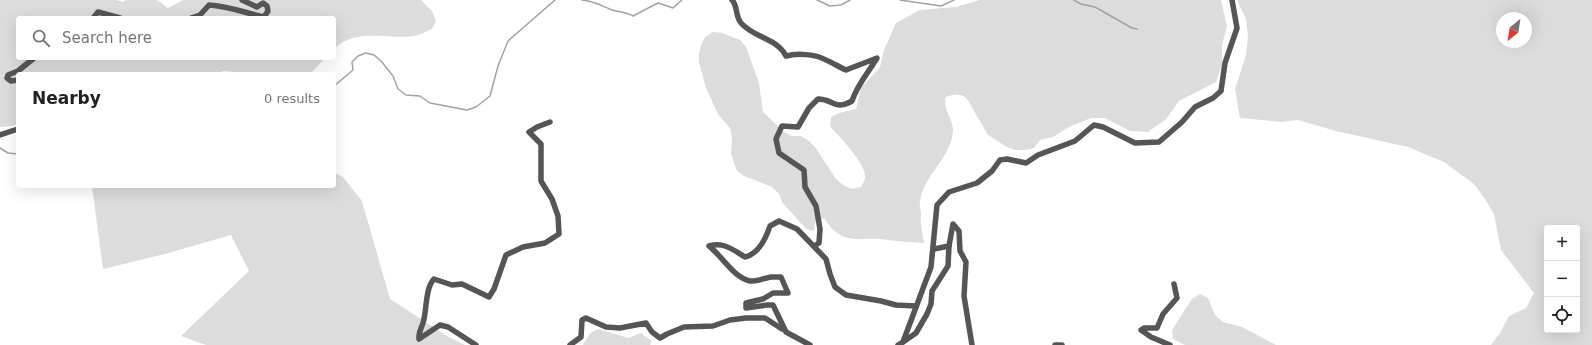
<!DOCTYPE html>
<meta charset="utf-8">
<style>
body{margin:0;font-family:"DejaVu Sans",sans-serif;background:#f2f2f2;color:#202124}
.controls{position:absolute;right:12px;bottom:12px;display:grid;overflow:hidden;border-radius:4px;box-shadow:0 4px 16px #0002}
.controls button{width:36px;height:36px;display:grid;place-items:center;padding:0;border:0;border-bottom:1px solid #e0e0e0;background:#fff;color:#202124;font:20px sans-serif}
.compass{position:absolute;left:1496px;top:12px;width:36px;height:36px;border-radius:50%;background:#fff;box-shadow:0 4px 16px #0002;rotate:210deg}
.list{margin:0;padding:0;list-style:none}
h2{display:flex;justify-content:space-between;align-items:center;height:52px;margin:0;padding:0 16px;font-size:17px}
h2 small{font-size:13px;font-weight:400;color:#757577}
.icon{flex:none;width:22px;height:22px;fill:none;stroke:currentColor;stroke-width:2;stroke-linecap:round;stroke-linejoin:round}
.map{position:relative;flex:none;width:1592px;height:345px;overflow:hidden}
.search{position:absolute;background:#fff;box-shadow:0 4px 16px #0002;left:16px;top:16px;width:320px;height:44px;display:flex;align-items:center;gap:10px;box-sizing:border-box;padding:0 14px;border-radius:4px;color:#757577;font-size:15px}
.panel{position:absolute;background:#fff;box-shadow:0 4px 16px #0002;left:16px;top:72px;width:320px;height:116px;border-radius:4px}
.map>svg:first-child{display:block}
</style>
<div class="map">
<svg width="1592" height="345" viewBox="0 0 1592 345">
<rect width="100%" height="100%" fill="#fff"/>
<!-- green -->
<g fill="#dcdcdc" fill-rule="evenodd">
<path d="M0,0H116L124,2L125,0H157L168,8L183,0H421L432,11L436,21L432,29C427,31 420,35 415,36C388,40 356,27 334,49V18H18V58H325L310,74H258L223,71L215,74H18V124L13,126L0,127Z"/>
<path d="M980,0H1221L1227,26L1222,45V65L1216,82L1179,101L1166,119L1148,132L1130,131L1105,118H1091L1069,127L1053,137L1040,140L1034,148L1025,150H1015L1007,147L988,135L967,99C961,93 954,94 946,97C942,110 954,119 953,132C950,159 924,175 920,201C919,205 921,209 921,213C920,224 922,232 924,243C909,242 894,241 880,239C867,238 854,241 842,236C834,232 829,225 824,218L815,222L814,231L806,229L782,202L779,194L772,187L744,176L737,171L731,154L732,137L730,128L718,114L706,88L699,62V53L701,45L705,37L713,32L722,33L740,40L746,47L759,83L763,112L784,132L792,136H801L809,141L815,147L836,179L843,185L852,189L861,187C862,184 865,181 865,178C867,164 839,137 830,126L831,117L839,113L856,109L861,88L880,67L884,50L896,23L920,10L956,7Z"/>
<path d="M1237,0H1592V345H1491L1500,333L1509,316L1526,308L1534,293L1501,250L1494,214L1485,199L1474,184L1444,162L1408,147L1336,131L1298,120L1281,122L1240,118L1235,89L1246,55L1248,37L1246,19ZM1502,18H1526V42H1502ZM1547,228H1577V330H1547Z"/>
<path d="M334,173L343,177L362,201L390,299L447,336L465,345H206L181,336L249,271L231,235L165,254L103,269L92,186H334Z"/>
<path d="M1200,294L1208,298L1215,315L1223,322L1242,327L1276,345H1185L1173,339L1172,330L1192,299Z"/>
<path d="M599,329L628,338L641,333L652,341L650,345H583C587,338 590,331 599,329Z"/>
</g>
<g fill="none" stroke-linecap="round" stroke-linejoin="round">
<!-- stream -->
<g stroke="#a3a3a3" stroke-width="1.5">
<path d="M582,0C594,1 602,6 612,10C619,12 626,12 633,16L658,3L673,8L682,0"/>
<path d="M817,0L830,6L841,5L850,0"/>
<path d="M900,0L941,6L954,0"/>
<path d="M1074,0L1081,4L1095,7L1132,28L1137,29"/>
<path d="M334,86L353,70L352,62L358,56L366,53L374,55L381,61L393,76L398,89L406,95L420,96L430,103L467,110L476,107L490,96L498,66L508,41L555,0"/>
<path d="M0,148L8,153L18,154"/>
</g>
<!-- minor -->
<g stroke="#555" stroke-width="5.5">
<path d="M732,0C738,6 735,16 741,23C754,38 777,38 786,56C797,53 816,54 826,60C833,63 839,67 846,70L877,58C868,73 857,85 852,101C834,111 834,99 818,99L809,108L798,127L782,126L776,139L779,153L804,170L805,187L816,206L820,229L819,243L814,246"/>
<path d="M94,18V17L98,12L120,18"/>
<path d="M191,18L200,15L209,5C228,6 246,13 264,17L268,11L267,6L263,3L257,7L242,0"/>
<path d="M18,80L11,81L7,78L8,75L18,71L34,58"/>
<path d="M0,135L18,129"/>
<path d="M934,249L949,246L953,224L959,231L960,251L966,262L964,296L972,345"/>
<path d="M903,342L916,333L927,314L931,304L932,291L948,266L949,246"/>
<path d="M476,345L448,327L440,325L419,339C418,333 421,329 423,323C427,311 425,288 434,279L452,285L462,284L489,297L494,289L506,255L523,247L545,243L559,234L558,216L552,199L541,181V144L529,132L537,127L550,122"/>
<path d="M570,345L581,337L582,320L586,318L606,327L620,328L646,323L652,332L660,338L667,334L684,327L713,326L730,320L746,318H765L782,329"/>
<path d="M810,345L786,332L773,305H767L746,308V303L763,299L773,293H788L781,277C778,277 774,277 771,277C764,278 757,282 750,281C733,277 722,256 709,246C724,242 732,249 745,257C758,254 766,238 770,226L779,221L797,229L826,259L830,274L835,287L846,295L881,301L896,305L916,306"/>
<path d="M898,345L903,342L931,267L937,205L949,192L977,183L992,171L1000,160L1007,159L1026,163L1038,155L1075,141L1094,125L1103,127L1135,143L1159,142L1182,122L1195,107L1213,98L1221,91L1225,63L1237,28L1232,0"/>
<path d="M1055,345H1062"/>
<path d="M1170,345L1151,337L1141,330L1144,328H1157L1163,314L1177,298L1174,284"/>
</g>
</g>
</svg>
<div class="controls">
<button>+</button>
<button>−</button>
<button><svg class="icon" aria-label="locate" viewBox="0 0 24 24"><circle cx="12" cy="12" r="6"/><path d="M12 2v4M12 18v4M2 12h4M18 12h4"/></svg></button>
</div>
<svg class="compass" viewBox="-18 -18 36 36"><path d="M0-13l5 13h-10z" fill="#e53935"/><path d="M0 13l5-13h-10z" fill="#757577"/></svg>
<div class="search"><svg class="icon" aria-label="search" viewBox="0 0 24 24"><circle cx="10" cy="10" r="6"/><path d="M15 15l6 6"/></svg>Search here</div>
<section class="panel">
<h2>Nearby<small>0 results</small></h2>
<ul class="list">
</ul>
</section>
</div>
